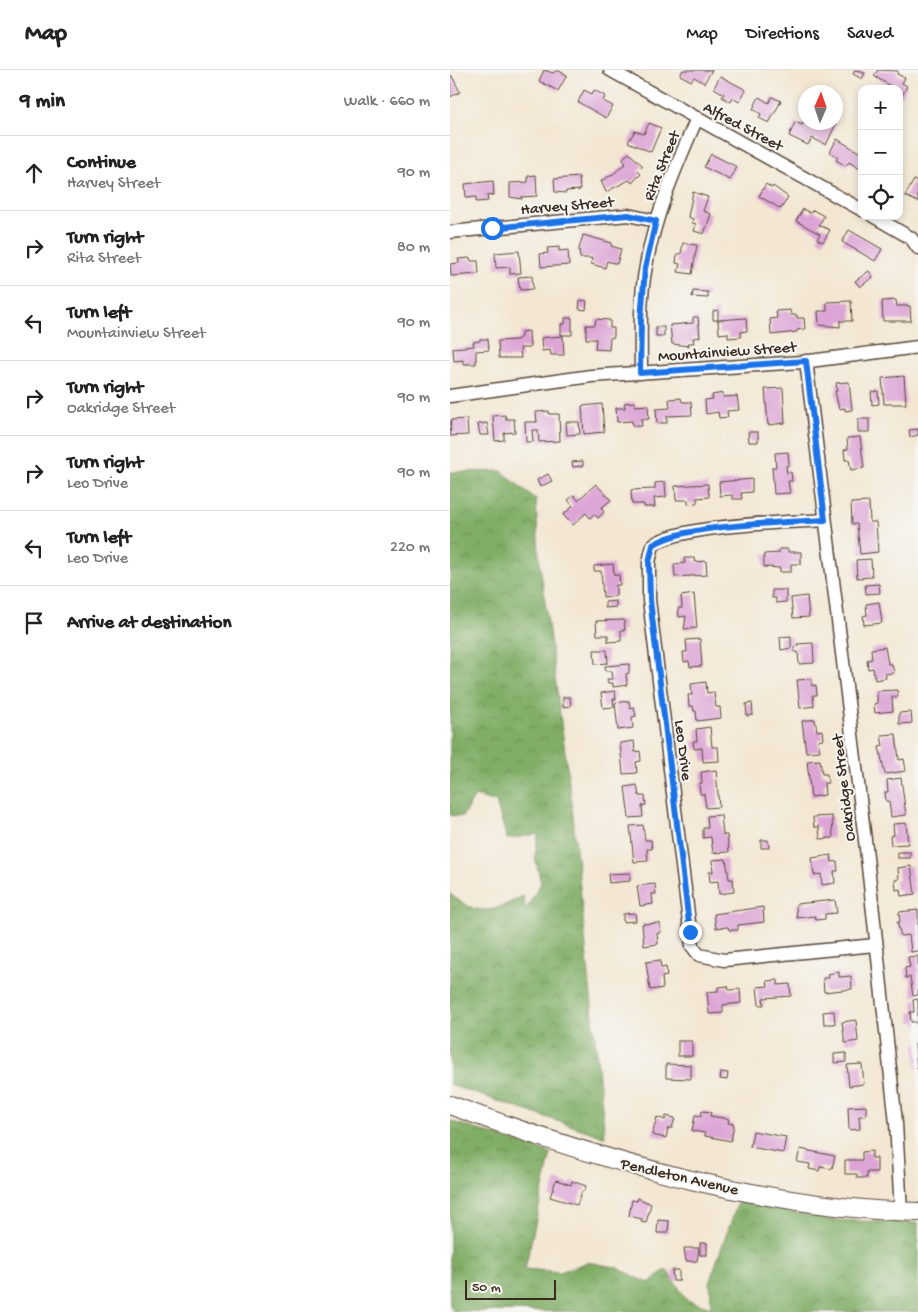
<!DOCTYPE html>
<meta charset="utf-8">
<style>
body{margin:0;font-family:"Gochi Hand",sans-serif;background:#f6f6f6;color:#222}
.controls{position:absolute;right:15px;top:15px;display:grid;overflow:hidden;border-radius:10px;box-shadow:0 2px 8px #0003}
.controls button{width:45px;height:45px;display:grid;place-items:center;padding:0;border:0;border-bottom:1px solid #e0e0e0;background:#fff;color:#222;font:25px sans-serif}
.compass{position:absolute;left:348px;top:15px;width:45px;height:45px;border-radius:50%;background:#fff;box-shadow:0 2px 8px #0003;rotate:2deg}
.scale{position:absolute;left:15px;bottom:12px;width:91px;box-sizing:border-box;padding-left:5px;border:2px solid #3b2a1e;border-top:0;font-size:14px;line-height:18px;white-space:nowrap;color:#3b2a1e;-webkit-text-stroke:4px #f6f6f2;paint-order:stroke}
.stop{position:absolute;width:15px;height:15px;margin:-11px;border:4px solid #1a73e8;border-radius:50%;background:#fff}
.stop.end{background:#1a73e8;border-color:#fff;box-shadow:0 1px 5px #0008}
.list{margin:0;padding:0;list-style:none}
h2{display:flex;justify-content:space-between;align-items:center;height:65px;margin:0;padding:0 20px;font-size:21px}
h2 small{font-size:16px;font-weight:400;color:#767676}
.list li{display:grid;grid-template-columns:32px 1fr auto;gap:15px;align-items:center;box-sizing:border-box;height:75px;padding:0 20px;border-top:1px solid #e0e0e0}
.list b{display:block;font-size:19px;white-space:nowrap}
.list p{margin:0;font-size:16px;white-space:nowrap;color:#767676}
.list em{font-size:16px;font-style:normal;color:#767676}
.icon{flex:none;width:28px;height:28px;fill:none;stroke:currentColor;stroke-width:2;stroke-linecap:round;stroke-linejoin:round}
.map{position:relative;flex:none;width:468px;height:1242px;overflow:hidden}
header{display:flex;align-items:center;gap:30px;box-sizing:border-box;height:70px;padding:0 25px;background:#fff;border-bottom:1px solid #e0e0e0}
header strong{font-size:24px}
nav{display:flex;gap:28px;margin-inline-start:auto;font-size:18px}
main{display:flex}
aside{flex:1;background:#fff}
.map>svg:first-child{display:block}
</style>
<header>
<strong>Map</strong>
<nav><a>Map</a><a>Directions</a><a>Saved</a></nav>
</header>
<main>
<aside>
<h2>9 min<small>Walk · 660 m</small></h2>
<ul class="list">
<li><svg class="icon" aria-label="ahead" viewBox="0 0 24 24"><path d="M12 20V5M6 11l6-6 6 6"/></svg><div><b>Continue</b><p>Harvey Street</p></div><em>90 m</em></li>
<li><svg class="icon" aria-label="right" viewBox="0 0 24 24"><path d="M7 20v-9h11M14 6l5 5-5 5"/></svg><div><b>Turn right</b><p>Rita Street</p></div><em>80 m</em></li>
<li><svg class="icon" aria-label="left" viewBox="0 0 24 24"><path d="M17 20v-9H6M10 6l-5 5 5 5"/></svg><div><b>Turn left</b><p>Mountainview Street</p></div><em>90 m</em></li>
<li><svg class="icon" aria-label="right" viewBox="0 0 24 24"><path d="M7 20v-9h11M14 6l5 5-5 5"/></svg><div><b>Turn right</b><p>Oakridge Street</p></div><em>90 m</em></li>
<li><svg class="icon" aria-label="right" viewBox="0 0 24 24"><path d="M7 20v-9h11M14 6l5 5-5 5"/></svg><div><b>Turn right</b><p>Leo Drive</p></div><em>90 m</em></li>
<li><svg class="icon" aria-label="left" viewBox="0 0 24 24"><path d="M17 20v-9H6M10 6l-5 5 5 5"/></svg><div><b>Turn left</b><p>Leo Drive</p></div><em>220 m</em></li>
<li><svg class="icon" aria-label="arrive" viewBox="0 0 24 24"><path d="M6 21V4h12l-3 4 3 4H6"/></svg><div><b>Arrive at destination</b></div></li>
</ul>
</aside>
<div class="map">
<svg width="468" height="1242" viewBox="0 0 468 1242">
<defs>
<pattern id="forest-crowns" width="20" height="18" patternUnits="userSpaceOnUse" patternTransform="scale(1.25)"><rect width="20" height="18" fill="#81ae66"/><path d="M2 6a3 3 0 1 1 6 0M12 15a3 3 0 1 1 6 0" fill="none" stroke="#6b8e53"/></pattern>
</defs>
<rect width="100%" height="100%" fill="#f6f6f2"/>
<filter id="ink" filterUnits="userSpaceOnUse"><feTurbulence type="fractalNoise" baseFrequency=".02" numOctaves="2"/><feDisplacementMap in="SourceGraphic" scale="10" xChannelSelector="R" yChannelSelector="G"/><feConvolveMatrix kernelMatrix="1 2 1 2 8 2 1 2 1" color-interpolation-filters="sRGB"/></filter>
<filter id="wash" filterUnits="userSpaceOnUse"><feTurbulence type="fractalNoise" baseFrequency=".0096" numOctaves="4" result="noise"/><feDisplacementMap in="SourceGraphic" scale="20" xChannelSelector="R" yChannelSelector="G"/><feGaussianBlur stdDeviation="1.12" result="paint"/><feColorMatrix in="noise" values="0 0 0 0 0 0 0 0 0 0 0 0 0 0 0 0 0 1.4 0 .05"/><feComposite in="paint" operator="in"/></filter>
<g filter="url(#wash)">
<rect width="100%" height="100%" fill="#f3e7d3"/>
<!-- forest -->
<g fill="url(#forest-crowns)" stroke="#5e6c42">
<path d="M52,401L86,430L89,486L121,727L155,1067L0,1015V824C30,848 42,842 73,826L76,840L91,813L85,787L88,764L57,769L46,732L25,726L12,747L0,745V402Z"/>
<path d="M0,1051L101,1083L75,1199L110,1202L138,1192L165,1197L199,1213L216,1199L237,1230L261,1238L260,1210L288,1132L383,1150L468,1153V1242L3,1241L0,1235Z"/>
</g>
<g id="blocks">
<!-- building -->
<g fill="#dda5d6">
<path d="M94,0L103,3L107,0L117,5L108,21L89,11Z"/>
<path d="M233,0H262L254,13L244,7L241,11L230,5Z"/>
<path d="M405,0L415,3L412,9L403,4Z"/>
<path d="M428,0L448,1L447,4L455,8L452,13L457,16L452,26L449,24V19H445L424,6Z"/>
<path d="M2,6L10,22L0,27V7Z"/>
<path d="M270,6L296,20L289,32L283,28L281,32L272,27L274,24L264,18Z"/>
<path d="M134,20L142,24L144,20L155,26L153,31L163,36L156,48L128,32Z"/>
<path d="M309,27L319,33L322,27L331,31L319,53L309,48L311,44L303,39Z"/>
<path d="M345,52L352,55L353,53L359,55L360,53L368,57L370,52L376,56L378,52L386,54L376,75L362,68L358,75L339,66Z"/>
<path d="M199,53L211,58L201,82L178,72L185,61L194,64Z"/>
<path d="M387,69L412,84L410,99L399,92L396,96L386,90L388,87L380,82Z"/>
<path d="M179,83L193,96L188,101L191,104L182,113L179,110L156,122L151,111L162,105L176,93L172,89Z"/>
<path d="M261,84L287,97L280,110L254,97Z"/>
<path d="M86,105L87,126L71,127L72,129L60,127V113L78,112V106Z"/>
<path d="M129,107L130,120L116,121V123L105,122L104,109Z"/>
<path d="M464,110L468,112V132L455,126Z"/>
<path d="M43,111L44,125L37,126L38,131L26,132V127L16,128L15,114Z"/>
<path d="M316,114L322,118L323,116L338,127L331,139L309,126Z"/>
<path d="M243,122L258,127L253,141L261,144L254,164L244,161L246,154L242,153L243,149L238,147Z"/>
<path d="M353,139L360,143L363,140L374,146L369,155L380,160L373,172L367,169L370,164L346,151Z"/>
<path d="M399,160L432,179L425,191L392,172Z"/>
<path d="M133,165L162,173L161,176L171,179L167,194L157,191L155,198L141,194L142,188H130L129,179Z"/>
<path d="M233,173L247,175L242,204L228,202L230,194L226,193L227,184H231Z"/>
<path d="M109,177V181L118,180L119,195L91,197L90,184L98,183L97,178Z"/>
<path d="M69,181L71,203L60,204V197L46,198L45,183Z"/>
<path d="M20,188L21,191H28L29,204L1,206L0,194L9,193L8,189Z"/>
<path d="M419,201L423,207L410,217L405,211Z"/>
<path d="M82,206L83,219L70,220L68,207Z"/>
<path d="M243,221L258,222V228L242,227Z"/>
<path d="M130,230L137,231L136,240L129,239Z"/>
<path d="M446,230L447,236H460L461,251H433L432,231Z"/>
<path d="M401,231L402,251H390V257L369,255L368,241H377V232Z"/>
<path d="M268,240V250H263V241Z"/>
<path d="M340,240L341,245H347V248H354L355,259L347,260V262L321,265L320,249L327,248L326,241Z"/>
<path d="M243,247H248L250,267L243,268L244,273H238L239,276L222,274L220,255L243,253Z"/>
<path d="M115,248H122V265H111V254H115Z"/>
<path d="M296,248L297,261L291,262V267L278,268V263L269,264L268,250Z"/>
<path d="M146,249L160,250V258H164V267L160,268L159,280L145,279L146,269H136V255H145Z"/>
<rect x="206" y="257" width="8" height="9"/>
<path d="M79,261L80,278H70L71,288H49L48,271L67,270L71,267V262Z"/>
<path d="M113,266L114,285H101L100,280L92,281L91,268Z"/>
<path d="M30,269H38L39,280L26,281V294H13V290L4,291L3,278L24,276L23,272L30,271Z"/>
<path d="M454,306L456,334H434L432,308Z"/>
<path d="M399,312L402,340L395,341V338L389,339L385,321H387L386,313Z"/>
<path d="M333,318L335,353L318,355L315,319Z"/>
<path d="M428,321L429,334L422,335L421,322Z"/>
<path d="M273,323V327L287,326L289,340L277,341L278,347L269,348L268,342L256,344L255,330L263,329L262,325Z"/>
<path d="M231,328L232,332H241L242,345L217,346V353H207L206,339L220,338L219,329Z"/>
<path d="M185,332V336L198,335L199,349H191L192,356H183L182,351L167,352L166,338H175L174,333Z"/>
<path d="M152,334L154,362L134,364L132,336Z"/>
<path d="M99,341V344H109L110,371L89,372L88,360H82L83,372H76L75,352H87L86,342Z"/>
<path d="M55,345L56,349H64L65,362L54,363V370L45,371L43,346Z"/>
<path d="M17,349L18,365L0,366L1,350Z"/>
<rect x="408" y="349" width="11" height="13"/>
<path d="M116,352H129L130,364L117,365Z"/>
<path d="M37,353L39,365H30L28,354Z"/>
<path d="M468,359V365L460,367L459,360Z"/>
<path d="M298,362H308V372H299Z"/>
<path d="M410,367L414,398L401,400L399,390H395L394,380L398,379L397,368Z"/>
<path d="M338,382L339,395L336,396L337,403L341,402L342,411H338L340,423L324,424L322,397H326L325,383Z"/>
<path d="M133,391V396L123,397L122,392Z"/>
<path d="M98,404L102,411L90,417L87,410Z"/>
<path d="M302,409V422L291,423L292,429H283L282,425L270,426L269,412Z"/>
<path d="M215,412L216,427L204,428L205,437H194V434H182L181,420L205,419V413Z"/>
<path d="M146,414L161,430L151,438L154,442L148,448L144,444L140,448L136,443L123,455L113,445L123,436L118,430L124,425L128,430Z"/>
<path d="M258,414L259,427L247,428V433L238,434V430H226L225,416Z"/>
<path d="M419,432L420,452H426L428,482L410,484L407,454H402L401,433Z"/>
<path d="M329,479H338V482H351V494H341V502H330V498L314,497V484L329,483Z"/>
<path d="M234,488H244L245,492L256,491L257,505L225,507L224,494L235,493Z"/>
<path d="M421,489L422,507L407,508L406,490Z"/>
<path d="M163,494L164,505H169L170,515H166V526L153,527L151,501H144V496Z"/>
<path d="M429,514L430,523L416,524L415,515Z"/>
<path d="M322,520H336V532L326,533V528H322Z"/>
<path d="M244,524L247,558L234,559L236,546L229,547L228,538H232L231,526Z"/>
<path d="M357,526L359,547L343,548L341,528Z"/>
<path d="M166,531V537L155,538V532Z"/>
<path d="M429,532L432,553L414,555L413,546L417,545L416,534Z"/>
<path d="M174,550L175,560H171V571L158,572V565H147L146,551Z"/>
<path d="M341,566V578L331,580L330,567Z"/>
<path d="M250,569L252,596L240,597L239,591L234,592L233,582H237L236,570Z"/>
<path d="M363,573L364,593L349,594L348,582H344V577L348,576L347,574Z"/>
<path d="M435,577L438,594H442L444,603L435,604L436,608L425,610L423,598L418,599L417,590L422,589L421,579Z"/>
<path d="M144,580H157L158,593L145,594Z"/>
<path d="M179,594V603L176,604L177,615L163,617V613H158L157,609H163L162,601H156L155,596Z"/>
<path d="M361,609L362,616L366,615L367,625H363L364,636L350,638L347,610Z"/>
<path d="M256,612L257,623L264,622L266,637H270L271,648L247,651L246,641H244L243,636H239L238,625H242L241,614Z"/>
<path d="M447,620L448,627H442L443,641L425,643L424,634L427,633V621Z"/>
<path d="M165,621L166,629H163L164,637L153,638L151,623Z"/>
<path d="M113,627H120L121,636L113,637Z"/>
<path d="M179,631L180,638L184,637L186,646L182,647L183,658L168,660L165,633Z"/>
<path d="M302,633L303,645L297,646L296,634Z"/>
<path d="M461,642L462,653L449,654V643Z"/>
<path d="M365,649L367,661L372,660L373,669L368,670L370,681L356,682L352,651Z"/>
<path d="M260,657L262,677H268L269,691L253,692L252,678L244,679L243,671H247L246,659Z"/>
<path d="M446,664L449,690L454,689L456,701L435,704L429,677L433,676L431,665Z"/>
<path d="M184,671L185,682L190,681L191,691L186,692L187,703L173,704L170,673Z"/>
<path d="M370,690L372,704H377L378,713H374L375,725L361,727L357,691Z"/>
<path d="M266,700L269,737L256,738L254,724H250L249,714L252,713L251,702Z"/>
<path d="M451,708L456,745L441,747L439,731H436L435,722H438L437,710Z"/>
<path d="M187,715L189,726H195L196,735L192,736L193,747L179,748L175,717Z"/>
<path d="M271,745L273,765H277L279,782L263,783L261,767L253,768V758H258L257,746Z"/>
<path d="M382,746L383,768L370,769L369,757H364L363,747Z"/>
<path d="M456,753L458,774L441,775L440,766L444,765L443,754Z"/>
<path d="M193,755L195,770H201L202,779H197L198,791L184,792L180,756Z"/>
<path d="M311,770H318L319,778H311Z"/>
<rect x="448" y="782" width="12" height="6"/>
<path d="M381,785L382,792L387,791L388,801H384L385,813L372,815L371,804L364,805L362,788Z"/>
<path d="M276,789L279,809H283L284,822L269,824L268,811L260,812L259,802H263L262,790Z"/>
<path d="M461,796L465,824L451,826L450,819L446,820L445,810L449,809L448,798Z"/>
<path d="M180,803V811L159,813L158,804Z"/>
<path d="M205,814L206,824H202L203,834L190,836L187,816Z"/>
<path d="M385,830L387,843L375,844V849L366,850L365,846L347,848L346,834Z"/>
<path d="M313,837L314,852L288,855V860H279L278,857L266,858L264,844Z"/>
<path d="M468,840V881L461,882L459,865L451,866L447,852H450L449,842Z"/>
<path d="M185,843L186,851L173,852V844Z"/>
<path d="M210,853L211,863H207L208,874L194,876L192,854Z"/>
<path d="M468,886V925L463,926L460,907L456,908L455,898L460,897L458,887Z"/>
<path d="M210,890L211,898L216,897L217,906L212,907L213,918L200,920L196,892Z"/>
<path d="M389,902V907L401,906L402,919L374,922L373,908H379L378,904Z"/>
<path d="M328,910V915L340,914L341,926L313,928L314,935H309L307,917L318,916L317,911Z"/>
<path d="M278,916L279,920L290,919L291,933L273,935V943L259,944L257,922L268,921V917Z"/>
<path d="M468,929V955H467L466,952H461L460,942H464L463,930Z"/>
<path d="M384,941L385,954H374L373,942Z"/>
<path d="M406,950L408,971L395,973L392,952Z"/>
<rect x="228" y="971" width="14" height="15"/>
<path d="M465,974H468V998H467Z"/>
<path d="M396,983V992L384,993V984Z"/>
<path d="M216,994L241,995V1009L216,1008Z"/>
<path d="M412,994L414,1014L399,1016L397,995Z"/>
<path d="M271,1002L278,1003L277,1010L270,1009Z"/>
<path d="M416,1036V1046H409L410,1059L399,1060L398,1037Z"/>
<path d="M252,1041L261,1042L260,1046L279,1049L278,1053L284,1054L281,1071L255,1066V1063L242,1061L245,1045L251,1046Z"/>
<path d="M216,1046L225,1048L222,1058H218L216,1068L202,1065L207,1047L215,1050Z"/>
<path d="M303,1061L336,1067L333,1083L300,1077Z"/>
<path d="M350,1079L385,1086L382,1099L370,1097L369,1101L359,1099L360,1094L347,1092Z"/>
<path d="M422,1081V1088H427V1102H417V1108H407V1104H395V1090H412V1082Z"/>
<path d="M106,1110L121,1115L122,1111L136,1116L134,1121H132L127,1135L100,1127Z"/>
<path d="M188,1128L201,1134L196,1153L191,1152L192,1149L179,1146L182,1130L187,1131Z"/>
<path d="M208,1150L219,1151L218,1163H207Z"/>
<rect x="250" y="1173" width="7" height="12"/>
<path d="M234,1178H249L247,1191H236Z"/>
<path d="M222,1200H229V1211H223Z"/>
</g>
</g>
</g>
<g filter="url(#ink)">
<use href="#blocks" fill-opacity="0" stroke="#574639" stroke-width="1"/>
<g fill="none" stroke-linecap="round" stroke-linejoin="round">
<!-- street casing -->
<g stroke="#574639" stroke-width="15">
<g id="street">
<path d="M160,0L412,140"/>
<path d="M423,146L461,168L468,178"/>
<path d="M0,162L178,145L206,151"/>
<path d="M356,291L416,778L446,1053L451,1142"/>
<path d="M191,303C191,268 189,231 196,196C205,144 226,97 247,48"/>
<path d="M0,326L141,306L352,292L468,277"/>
<path d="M375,450C334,453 233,454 203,475L199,492V530L242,876L249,885L274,890L425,875"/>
</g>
</g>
<!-- secondary casing -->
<g stroke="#574639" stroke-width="20">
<path id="secondary" d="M0,1035C146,1089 311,1138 468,1142"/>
</g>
<!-- street -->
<use href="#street" stroke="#fff" stroke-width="12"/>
<!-- secondary -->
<use href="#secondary" stroke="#fff" stroke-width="18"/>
</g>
</g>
<g fill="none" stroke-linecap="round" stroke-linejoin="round" filter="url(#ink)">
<!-- route -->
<path stroke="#1a73e8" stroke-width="6" d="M42,158L178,145L206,151L195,198L191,250L190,303L356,291L375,450C334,453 233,454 203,475L199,492L200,530L240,862"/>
</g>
<g text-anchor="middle" stroke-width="4" stroke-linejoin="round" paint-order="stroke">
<!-- street labels -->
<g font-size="16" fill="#3b2a1e" stroke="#f6f6f2">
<text transform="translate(294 55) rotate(28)" y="6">Alfred Street</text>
<text transform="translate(210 95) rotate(-68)" y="6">Rita Street</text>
<text transform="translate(117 134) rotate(-5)" y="6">Harvey Street</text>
<text transform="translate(277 280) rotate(-4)" y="6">Mountainview Street</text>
<text transform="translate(235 680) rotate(83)" y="6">Leo Drive</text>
<text transform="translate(392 718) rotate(-97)" y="6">Oakridge Street</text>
<text transform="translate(230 1105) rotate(13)" y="6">Pendleton Avenue</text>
</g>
</g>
</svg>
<div class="controls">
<button>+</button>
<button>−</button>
<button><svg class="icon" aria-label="locate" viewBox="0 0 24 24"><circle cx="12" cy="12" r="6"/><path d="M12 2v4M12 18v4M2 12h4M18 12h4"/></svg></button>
</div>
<svg class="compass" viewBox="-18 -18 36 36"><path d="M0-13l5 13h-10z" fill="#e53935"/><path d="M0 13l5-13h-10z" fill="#767676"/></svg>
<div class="scale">50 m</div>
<div class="stop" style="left:42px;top:158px"></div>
<div class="stop end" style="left:240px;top:862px"></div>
</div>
</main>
